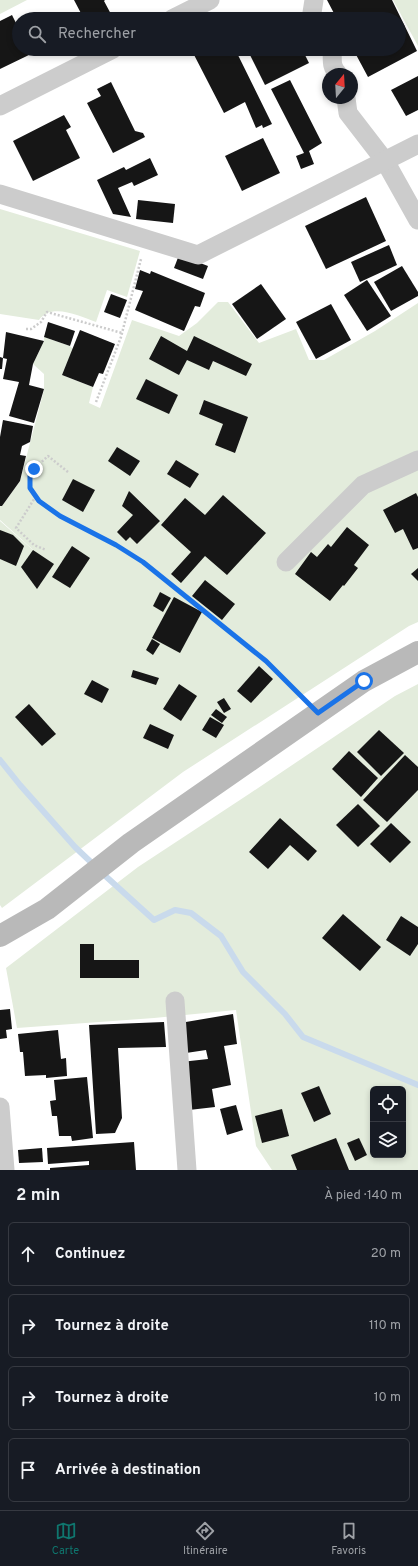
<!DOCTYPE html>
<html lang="fr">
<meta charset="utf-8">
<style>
body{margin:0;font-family:Overpass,sans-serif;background:#242831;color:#f1f3f6}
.controls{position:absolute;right:12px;bottom:12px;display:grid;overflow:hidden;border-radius:6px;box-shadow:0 2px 6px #0003}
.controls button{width:36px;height:36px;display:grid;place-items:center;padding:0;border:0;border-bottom:1px solid #363941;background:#171b24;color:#f1f3f6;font:20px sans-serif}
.compass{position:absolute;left:322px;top:68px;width:36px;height:36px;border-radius:50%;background:#171b24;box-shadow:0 2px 6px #0003;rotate:18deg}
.stop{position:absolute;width:12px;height:12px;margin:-9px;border:3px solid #1a73e8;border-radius:50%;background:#fff}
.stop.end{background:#1a73e8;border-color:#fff;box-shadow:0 1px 4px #0008}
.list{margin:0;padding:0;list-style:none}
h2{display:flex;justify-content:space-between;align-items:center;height:52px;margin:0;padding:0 16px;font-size:17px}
h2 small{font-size:13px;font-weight:400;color:#9ea1a6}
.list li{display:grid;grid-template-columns:26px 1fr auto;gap:12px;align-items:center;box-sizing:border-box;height:64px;margin:0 8px 8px;padding:0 8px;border:1px solid #363941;border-radius:6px}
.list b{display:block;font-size:15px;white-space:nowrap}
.list em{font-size:13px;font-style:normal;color:#9ea1a6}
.icon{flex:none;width:22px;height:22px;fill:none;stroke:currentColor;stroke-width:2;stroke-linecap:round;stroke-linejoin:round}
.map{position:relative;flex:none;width:418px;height:1170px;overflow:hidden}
.search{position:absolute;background:#171b24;box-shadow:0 2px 6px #0003;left:12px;right:12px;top:12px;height:44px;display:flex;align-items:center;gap:10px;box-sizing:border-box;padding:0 14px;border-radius:22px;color:#9ea1a6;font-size:15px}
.sheet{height:340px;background:#171b24}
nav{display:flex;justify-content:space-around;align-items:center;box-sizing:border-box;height:56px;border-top:1px solid #363941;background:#171b24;font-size:11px;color:#9ea1a6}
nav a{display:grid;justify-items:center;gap:2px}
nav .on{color:#0f766e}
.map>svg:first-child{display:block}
</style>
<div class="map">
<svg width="418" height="1170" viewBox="0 0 418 1170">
<rect width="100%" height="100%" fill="#fff"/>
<!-- green -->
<g fill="#e3ecdc" fill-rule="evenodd">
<path d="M0,0H27L0,14Z"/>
<path d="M393,0H418V46Z"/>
<path d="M0,209L140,251L127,297L107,290L96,322C80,316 51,302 39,320L0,314Z"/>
<path d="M218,302H228L259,343L296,329L309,360H324L375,331L418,303V622L409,626L183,772L2,908L0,905V521L49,564L0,520V506H2L20,481L44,390V374L33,364L44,341V337L70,346L73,349L62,375L93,387L89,403L100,408L132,320L179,336L197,323Z"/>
<path d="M418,684V1170H272L256,1146L236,1010L154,1018L17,1028L6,968L138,867L249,794L395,696ZM373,1089H403V1155H373Z"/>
</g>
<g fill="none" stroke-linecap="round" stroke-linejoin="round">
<!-- stream -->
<g stroke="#c9daec" stroke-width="6">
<path d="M0,760L20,785L75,847L95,866"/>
<path d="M101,872L154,920L175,910L191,913L221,936L243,972L285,1014L303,1037L418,1085"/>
</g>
</g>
<!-- building -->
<g fill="#161616">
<path d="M74,0H105L104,1L112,16L107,19H84Z"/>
<path d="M327,0H392L417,51L368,77L353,49H399V19H337Z"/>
<path d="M283,14L286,19H274Z"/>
<path d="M12,15L19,29V49H28L31,54L0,69V21Z"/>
<path d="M191,49H235L272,124L263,128L262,125L256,128L245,102L224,113Z"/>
<path d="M247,49H302L309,63L265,85Z"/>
<path d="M418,76V110L406,116L391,90Z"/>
<path d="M290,80L322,143L309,151L314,164L301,169L296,156L304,153L271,89Z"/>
<path d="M111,82L135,131L143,133L145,137L113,153L87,103L101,96L97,89Z"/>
<path d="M64,115L71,127L66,130L80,158L33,181L13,141Z"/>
<path d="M263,138L280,173L242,191L225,156Z"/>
<path d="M150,158L158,175L134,186L132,182L118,188L131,217L113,214L97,180L124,167L126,170Z"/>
<path d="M366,197L386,241L326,269L305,226Z"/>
<path d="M138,200L175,204L173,223L136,219Z"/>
<path d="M389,245L397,265L360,282L351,262Z"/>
<path d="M179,255L208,266L203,279L174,268Z"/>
<path d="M402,266L418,292V296L391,311L374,282Z"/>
<path d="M140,270L150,274L151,271L205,293L200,307L195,306L184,331L135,310L143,291L135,289Z"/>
<path d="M367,280L391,316L367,331L344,295Z"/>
<path d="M261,284L286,319L257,339L232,304Z"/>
<path d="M111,294L127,300L120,318L104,312Z"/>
<path d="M331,304L351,340L316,359L296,322Z"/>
<path d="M48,322L75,331L70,346L44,337Z"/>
<path d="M80,330L115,344L103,374L99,373L93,387L62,375Z"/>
<path d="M6,332L44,341L33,364L29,385L44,389L34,423L9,416L19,382L3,379L7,359L3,358L2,369H0V357L3,358Z"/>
<path d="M161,336L187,351L194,336L252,364L246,376L213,361L209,370L187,360L179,375L149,359Z"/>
<path d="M146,379L178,395L169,414L136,399Z"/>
<path d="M204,400L248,417L235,453L215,445L223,424L199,414Z"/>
<path d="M3,420L33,426L30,442L22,446L20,455L26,456L20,481L2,506H0V437Z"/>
<path d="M117,447L140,461L130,476L108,461Z"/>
<path d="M176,460L199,474L190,488L167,474Z"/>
<path d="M73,479L95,490L83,512L62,500Z"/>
<path d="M129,491L160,521L137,544L130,537L126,541L117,532L133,515L122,506Z"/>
<path d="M416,493L418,497V548L413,550L403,529L395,533L383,510Z"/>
<path d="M223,495L266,533L227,575L205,556L181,583L171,574L191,552L161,525L185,498L205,515Z"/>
<path d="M347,527L369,545L354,565L358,568L344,586L343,585L330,601L295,574L311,552L317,557L328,544L331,547Z"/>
<path d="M0,530L13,535L24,546L16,566L0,559Z"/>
<path d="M72,546L90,558L70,588L52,577Z"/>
<path d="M33,550L54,564L37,589L21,567Z"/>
<path d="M418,568V581L411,574Z"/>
<path d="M205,580L235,604L222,620L192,596Z"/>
<path d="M160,592L171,598L163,612L153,606Z"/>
<path d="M174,597L202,612L180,653L152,638Z"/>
<path d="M152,639L160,644L153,655L146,650Z"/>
<path d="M259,666L273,679L251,703L237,691Z"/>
<path d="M133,670L159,678L156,685L131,677Z"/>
<path d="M92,680L109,689L102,703L84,694Z"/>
<path d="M179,684L197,696L181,721L163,709Z"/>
<path d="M224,698L231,709L224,713L217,702Z"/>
<path d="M29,704L56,734L42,746L15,717Z"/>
<path d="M216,709L227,717L222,723L211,715Z"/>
<path d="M210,717L224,725L216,738L202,730Z"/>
<path d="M150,724L174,735L168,749L143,738Z"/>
<path d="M379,730L404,753L381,776L357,752Z"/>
<path d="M349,751L378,778L361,797L332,769Z"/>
<path d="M405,755L418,767V790L387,822L363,800Z"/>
<path d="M358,804L380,826L358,847L336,825Z"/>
<path d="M280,818L317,851L308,861L290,845L268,869L249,852Z"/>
<path d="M391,823L411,842L390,863L370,844Z"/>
<path d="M343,914L381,947L360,971L322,938Z"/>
<path d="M401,916L418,927V944L410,956L386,940Z"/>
<path d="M80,944H94V960H139V978H80Z"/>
<path d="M10,1009L12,1029L6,1030L7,1038L0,1039V1010Z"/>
<path d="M233,1014L237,1044L224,1046L231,1085L212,1089L215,1107L189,1110L181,1062L208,1059L206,1050L186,1053L180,1023Z"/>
<path d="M164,1022L166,1047L118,1048L122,1118L115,1133L96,1134L89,1025Z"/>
<path d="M58,1030L61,1059L66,1058L67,1076L46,1078V1075L25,1076L23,1052H20L18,1034Z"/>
<path d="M87,1077L93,1138L72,1141L71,1136H59L57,1116H52L50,1101L56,1100L54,1080Z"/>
<path d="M319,1086L331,1114L314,1122L301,1093Z"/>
<path d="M236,1105L243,1130L227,1135L220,1109Z"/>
<path d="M282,1109L289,1136L262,1143L255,1116Z"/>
<path d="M336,1138L349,1170H297L291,1155Z"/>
<path d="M359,1138L367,1155L355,1161L347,1143Z"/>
<path d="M134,1142L136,1170H50V1168L89,1165V1161L48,1164L47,1148Z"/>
<path d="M42,1148L43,1162L19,1163L18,1150Z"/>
</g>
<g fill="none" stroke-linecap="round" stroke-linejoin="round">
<!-- path -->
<g stroke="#ccc" stroke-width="2.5" stroke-dasharray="2 2" stroke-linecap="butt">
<path d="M26,329H31L41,322L47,312L122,333"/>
<path d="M96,402L121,337L141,259"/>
<path d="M68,472L48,456L34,469L30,476V489L39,501L60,516L116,545L143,562L266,661L303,697"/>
<path d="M36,496L16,528L34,545L46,550"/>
</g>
<!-- minor -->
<g stroke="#ccc" stroke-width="19">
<path d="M172,19L210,0"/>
<path d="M311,19L314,0"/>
<path d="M332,49C333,59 330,66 338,74"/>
<path d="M346,98L348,113L385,161L418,220"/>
<path d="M0,106L113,49"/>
<path d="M0,194L198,255L418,144"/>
<path d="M286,562L363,485L418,460"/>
<path d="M175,1001L187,1170"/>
<path d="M0,1107L5,1170"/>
</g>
<!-- secondary -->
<path stroke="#b9b9b9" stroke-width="22" d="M0,936L47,909L131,843L364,681L418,652"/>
</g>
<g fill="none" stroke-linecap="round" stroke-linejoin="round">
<!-- route -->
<path stroke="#1a73e8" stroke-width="5" d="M34,469L30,476V488L39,501L60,516L116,545L143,562L266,661L318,713L364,681"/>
</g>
</svg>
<div class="controls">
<button><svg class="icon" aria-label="locate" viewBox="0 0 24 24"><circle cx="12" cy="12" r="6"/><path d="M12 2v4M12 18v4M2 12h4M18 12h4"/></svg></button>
<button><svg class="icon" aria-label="layers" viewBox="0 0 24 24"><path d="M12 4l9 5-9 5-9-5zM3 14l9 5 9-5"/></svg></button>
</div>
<svg class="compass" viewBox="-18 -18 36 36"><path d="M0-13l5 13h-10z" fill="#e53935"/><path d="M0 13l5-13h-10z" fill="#9ea1a6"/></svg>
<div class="stop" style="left:364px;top:681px"></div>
<div class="stop end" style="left:34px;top:469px"></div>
<div class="search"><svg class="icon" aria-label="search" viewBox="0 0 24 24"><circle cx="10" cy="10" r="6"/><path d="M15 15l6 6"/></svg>Rechercher</div>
</div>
<section class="sheet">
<h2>2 min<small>À pied · 140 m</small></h2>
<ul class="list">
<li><svg class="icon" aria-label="ahead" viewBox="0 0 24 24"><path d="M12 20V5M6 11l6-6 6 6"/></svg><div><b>Continuez</b></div><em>20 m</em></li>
<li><svg class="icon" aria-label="right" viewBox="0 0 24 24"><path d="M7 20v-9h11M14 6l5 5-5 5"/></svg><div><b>Tournez à droite</b></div><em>110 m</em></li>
<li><svg class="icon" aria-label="right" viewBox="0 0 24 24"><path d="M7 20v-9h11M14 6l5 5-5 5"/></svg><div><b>Tournez à droite</b></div><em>10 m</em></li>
<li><svg class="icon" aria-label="arrive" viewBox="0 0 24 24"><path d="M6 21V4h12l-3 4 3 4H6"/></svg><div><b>Arrivée à destination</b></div></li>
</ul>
</section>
<nav>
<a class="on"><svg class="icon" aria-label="map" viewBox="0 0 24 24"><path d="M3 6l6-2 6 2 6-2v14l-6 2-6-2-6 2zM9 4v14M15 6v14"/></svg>Carte</a>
<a><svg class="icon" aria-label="directions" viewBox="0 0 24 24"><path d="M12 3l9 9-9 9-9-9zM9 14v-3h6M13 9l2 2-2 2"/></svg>Itinéraire</a>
<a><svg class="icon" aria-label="saved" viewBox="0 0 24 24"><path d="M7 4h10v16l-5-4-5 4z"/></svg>Favoris</a>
</nav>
